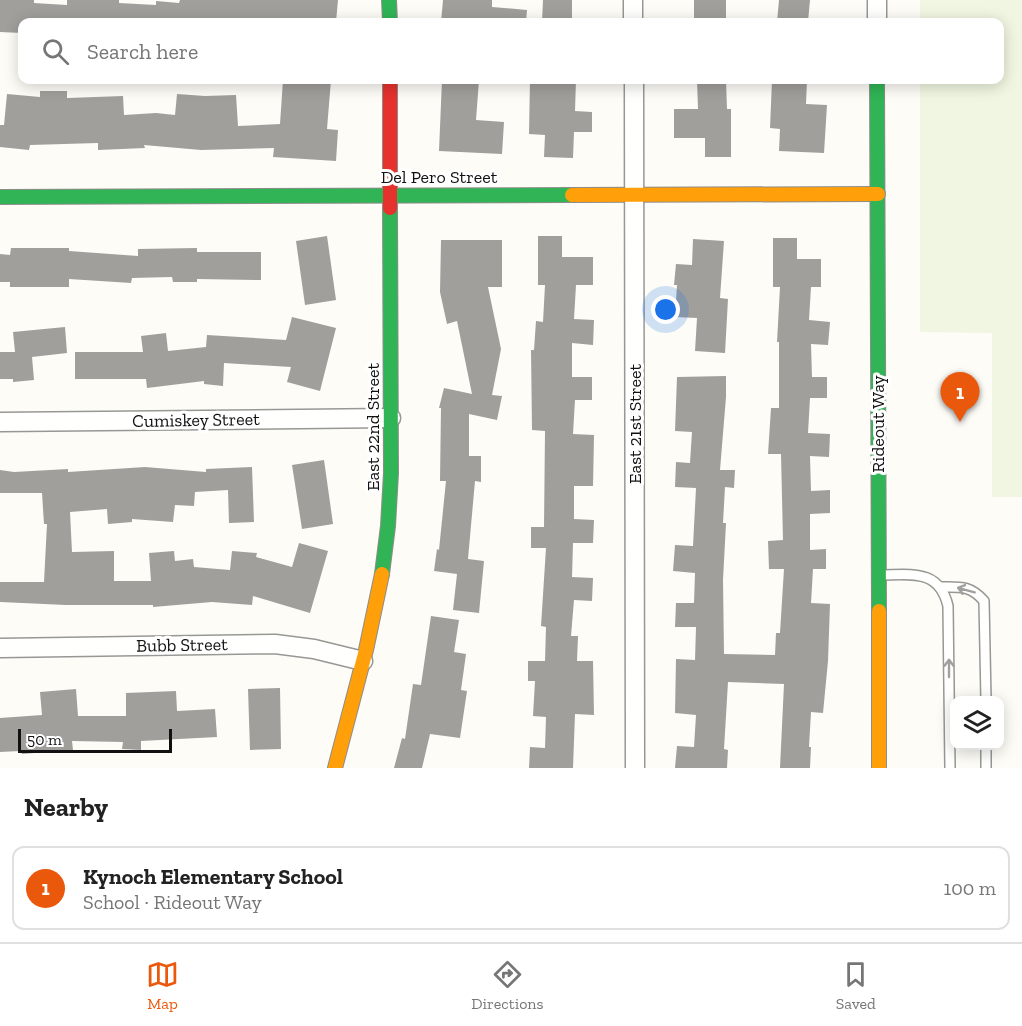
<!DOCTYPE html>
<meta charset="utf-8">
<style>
body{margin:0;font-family:"Zilla Slab",serif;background:#f2f2f2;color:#222}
.controls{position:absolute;right:18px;bottom:18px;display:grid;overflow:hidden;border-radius:12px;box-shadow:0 3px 15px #0003}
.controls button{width:54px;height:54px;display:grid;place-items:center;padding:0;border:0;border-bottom:2px solid #e0e0e0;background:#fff;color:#222;font:30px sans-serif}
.scale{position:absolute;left:18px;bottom:15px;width:154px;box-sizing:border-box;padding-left:6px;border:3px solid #111;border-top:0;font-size:16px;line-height:21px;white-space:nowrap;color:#111;-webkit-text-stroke:4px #fff;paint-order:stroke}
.you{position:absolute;left:666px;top:310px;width:21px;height:21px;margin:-15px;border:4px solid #fff;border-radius:50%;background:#1a73e8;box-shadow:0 0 0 9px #1a73e833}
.badge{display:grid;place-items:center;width:39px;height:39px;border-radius:50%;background:#ea580c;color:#fff;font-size:20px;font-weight:700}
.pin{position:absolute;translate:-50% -50px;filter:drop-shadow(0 2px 3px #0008)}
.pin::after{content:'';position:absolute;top:32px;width:21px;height:18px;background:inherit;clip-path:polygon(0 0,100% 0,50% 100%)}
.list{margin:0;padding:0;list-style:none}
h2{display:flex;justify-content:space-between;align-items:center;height:78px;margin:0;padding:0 24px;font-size:26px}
h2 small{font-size:20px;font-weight:400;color:#767676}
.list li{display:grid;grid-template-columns:39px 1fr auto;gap:18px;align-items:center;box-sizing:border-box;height:84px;margin:0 12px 12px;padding:0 12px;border:2px solid #e0e0e0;border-radius:12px}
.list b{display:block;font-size:22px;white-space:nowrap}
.list p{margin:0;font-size:20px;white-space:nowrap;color:#767676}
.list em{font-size:20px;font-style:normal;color:#767676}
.icon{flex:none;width:33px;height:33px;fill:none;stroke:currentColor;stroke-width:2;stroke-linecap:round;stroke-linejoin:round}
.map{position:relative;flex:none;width:1022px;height:768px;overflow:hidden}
.search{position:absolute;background:#fff;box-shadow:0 3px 15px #0003;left:18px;right:18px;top:18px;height:66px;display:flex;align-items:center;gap:15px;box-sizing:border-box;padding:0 21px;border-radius:12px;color:#767676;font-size:22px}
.sheet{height:174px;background:#fff}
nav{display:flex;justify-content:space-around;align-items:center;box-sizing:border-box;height:84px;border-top:2px solid #e0e0e0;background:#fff;font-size:16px;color:#767676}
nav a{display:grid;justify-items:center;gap:3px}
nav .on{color:#ea580c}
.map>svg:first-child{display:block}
</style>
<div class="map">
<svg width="1022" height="768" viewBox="0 0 1022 768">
<rect width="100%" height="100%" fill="#fdfcf7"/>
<!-- pitch -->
<path fill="#f0f6e1" d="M920,0H1022V497H992V333L920,332V80H1000V22H920Z"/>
<!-- building -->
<g fill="#a19f9c">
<path d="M0,0H34V3L67,5V0H119V3L156,5V1L179,3L180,0H338L336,22H298V20L260,18V22H22V33L0,32Z"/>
<path d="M443,0H492V7L527,10L526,22H441Z"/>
<path d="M543,0H572V22H542Z"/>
<rect x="694" y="0" width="32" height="22"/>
<path d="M779,0H810L808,22H777Z"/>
<path d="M283,80H331L327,129L338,130L336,161L273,157L274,148L201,150L144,145L145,148L98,150V143L30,145L29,150L0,147V125H4L7,94L40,97V91H67V98L123,96L124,115L156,113L175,115L177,94L205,96L236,95L238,126L280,124Z"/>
<path d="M442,80H479L476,120L504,122L502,154L439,151Z"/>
<path d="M530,80H576L575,111L592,112V132H574L573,158L544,157L545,135L529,134Z"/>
<path d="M697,80H726L727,109H731V157H705V138H674V109H698Z"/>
<path d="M772,80H807L806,104L827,105L824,153L779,151L780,129L770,128Z"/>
<path d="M327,236L336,300L305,305L296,241Z"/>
<path d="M538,236H562V257H593V285H576L574,319L594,320L593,345L572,343V377H592V400H575L573,434L594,435L593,486H574V519L594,520L593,543H573L572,577L593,578L592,601L574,600L571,636H578L577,661H593L594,715L575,714L573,768H529L530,747L545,748L546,717L533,716L535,681H528V661H545L546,627L541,626L546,548H531V527H544L545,431L532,430L531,350H534L536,321L543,322L545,285H538Z"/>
<path d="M773,238H797V259H821V287H811L809,320L830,322L828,345L811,344L812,377H827V398H810L808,433L830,434L829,457L810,456L811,491L830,490V513L810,514V550L826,549V569H813L811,603L830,604L828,661L823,713L811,712L809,747H811L810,768H780L784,684L728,682L724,749L728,750L727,768H675L677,746L694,747L696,715L675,713L676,659L695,660L696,627H675L676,603H694L695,573L673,571L675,545L693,546L696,488L675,487L676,462L690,463L692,432L675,431L677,377L726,376V397L720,470H735L734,488L725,487L723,523H726L723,580L724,654L775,655L776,633H780L784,569H769L768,541L783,540L781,454H768L771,408H779V342H777L780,287H773Z"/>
<path d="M693,239L724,241L720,298L728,299L725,353L695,351L697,318L675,317L677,285H674L676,264L692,265Z"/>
<path d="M441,240H502V287H488L501,349L492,395L502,396L497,420L469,414V456H481V482L475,481L468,559L484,561L479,613L453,610L457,574L434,571L437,549L439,550L446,481H440L441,408H439L444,388L472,394L457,321L447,324L440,292Z"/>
<path d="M11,248H69V251L138,256V249L197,248V252H261V280L197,279V282H173L172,277L132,278L131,283L69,279V287H10V282H0V254L10,255Z"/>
<path d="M292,317L336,328L320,391L287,382L291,367L224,363L223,386L204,384V381L147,388L146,379H75V352H143L141,336L166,333L168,351L206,347L207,335L286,340Z"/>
<path d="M65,327L67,353L32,357L34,380L13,382V379H0V352H15L13,332Z"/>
<path d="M324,460L333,524L302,529L292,465Z"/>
<path d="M145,467L206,472V469L252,467L254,522L229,523L228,490L195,492L194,506L175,505L173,522L132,519V522L108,524L107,509L70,512L72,552L114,551V581H151L149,553L174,551L175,561L193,559L194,567L230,570L232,551L257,553L256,557L292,567L299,543L328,551L310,613L253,596L252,605L212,602L153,607V605H66L0,602V582H44L47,524H44L42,493H0V470L14,472L68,469V472Z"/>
<path d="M431,616L459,620L454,652L466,654L461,690L467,691L460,738L430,734L422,768H394L402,738L405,739L413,684L421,685Z"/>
<path d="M280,688L281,749L250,750L248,689Z"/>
<path d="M76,689L78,716H126V693L176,691L177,711L215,709L217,737L141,741V750L122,749L123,742L72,741L73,750L22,754L21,751L0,752V718L42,715L40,692Z"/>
</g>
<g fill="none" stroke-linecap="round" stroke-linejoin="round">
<!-- lane casing -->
<g stroke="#979795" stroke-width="12">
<g id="lane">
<path d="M879,575C910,575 939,568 948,606L950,768"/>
<path d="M940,587C960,587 970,585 984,601L986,700"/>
<path d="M986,768V746"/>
</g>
</g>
<!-- street casing -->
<g stroke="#979795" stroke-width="21">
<g id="street">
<path d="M633,0V22"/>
<path d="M877,0V22"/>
<path d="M634,80L635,768"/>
<path d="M0,422L391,418"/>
<path d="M0,648L275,644L314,649L363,661"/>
</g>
</g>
<!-- fast casing -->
<g stroke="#8e8d8b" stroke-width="16">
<g id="fast">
<path d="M389,0L390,22"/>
<path d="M877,80L879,611"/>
<path d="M0,197L572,195"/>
<path d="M382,574L388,526L391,473L390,208"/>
</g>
</g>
<!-- slow casing -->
<g stroke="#8e8d8b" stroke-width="16">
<g id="slow">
<path d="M572,195L878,194"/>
<path d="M879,611V768"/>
<path d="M335,768L366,650L382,574"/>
</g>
</g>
<!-- jam casing -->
<g stroke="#8e8d8b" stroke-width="16">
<path id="jam" d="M390,80V208"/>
</g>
<!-- lane -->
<use href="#lane" stroke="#fffffe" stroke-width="9"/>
<!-- street -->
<use href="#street" stroke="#fffffe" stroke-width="18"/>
<!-- fast -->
<use href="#fast" stroke="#30b455" stroke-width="14"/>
<!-- slow -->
<use href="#slow" stroke="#ff9f0a" stroke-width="14"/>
<!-- jam -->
<use href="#jam" stroke="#e5322d" stroke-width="14"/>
</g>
<!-- one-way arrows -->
<defs><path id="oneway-shaft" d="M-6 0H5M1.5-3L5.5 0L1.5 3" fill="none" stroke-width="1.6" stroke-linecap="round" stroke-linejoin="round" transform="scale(1.5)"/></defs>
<g stroke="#a0a09f">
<use href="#oneway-shaft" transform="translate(966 590) rotate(-165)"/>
<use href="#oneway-shaft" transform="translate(949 668) rotate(-90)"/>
</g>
<g text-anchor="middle" stroke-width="6" stroke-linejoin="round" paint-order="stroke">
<!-- street labels -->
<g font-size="18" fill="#111" stroke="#fff">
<text x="439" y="183">Del Pero Street</text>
<text transform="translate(196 420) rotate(-1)" y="6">Cumiskey Street</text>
<text transform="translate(635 424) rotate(-90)" y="6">East 21st Street</text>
<text transform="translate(878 424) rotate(-90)" y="6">Rideout Way</text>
<text transform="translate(373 427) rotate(-90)" y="6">East 22nd Street</text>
<text transform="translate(182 645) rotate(-1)" y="6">Bubb Street</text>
</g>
</g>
</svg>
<div class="controls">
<button><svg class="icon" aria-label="layers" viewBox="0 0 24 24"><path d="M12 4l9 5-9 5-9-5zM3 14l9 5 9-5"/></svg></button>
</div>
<div class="scale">50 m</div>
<div class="you"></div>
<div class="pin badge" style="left:960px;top:422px">1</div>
<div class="search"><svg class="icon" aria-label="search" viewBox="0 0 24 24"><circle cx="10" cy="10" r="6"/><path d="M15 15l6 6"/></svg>Search here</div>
</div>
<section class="sheet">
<h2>Nearby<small></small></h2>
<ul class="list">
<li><span class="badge">1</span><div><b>Kynoch Elementary School</b><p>School · Rideout Way</p></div><em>100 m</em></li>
</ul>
</section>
<nav>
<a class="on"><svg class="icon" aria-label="map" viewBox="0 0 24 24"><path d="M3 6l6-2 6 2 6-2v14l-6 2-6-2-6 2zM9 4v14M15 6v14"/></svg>Map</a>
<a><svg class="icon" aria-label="directions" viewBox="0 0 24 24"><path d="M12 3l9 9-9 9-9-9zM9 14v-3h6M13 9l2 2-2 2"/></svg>Directions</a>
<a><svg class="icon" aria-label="saved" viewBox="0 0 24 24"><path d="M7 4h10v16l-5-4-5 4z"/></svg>Saved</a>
</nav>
